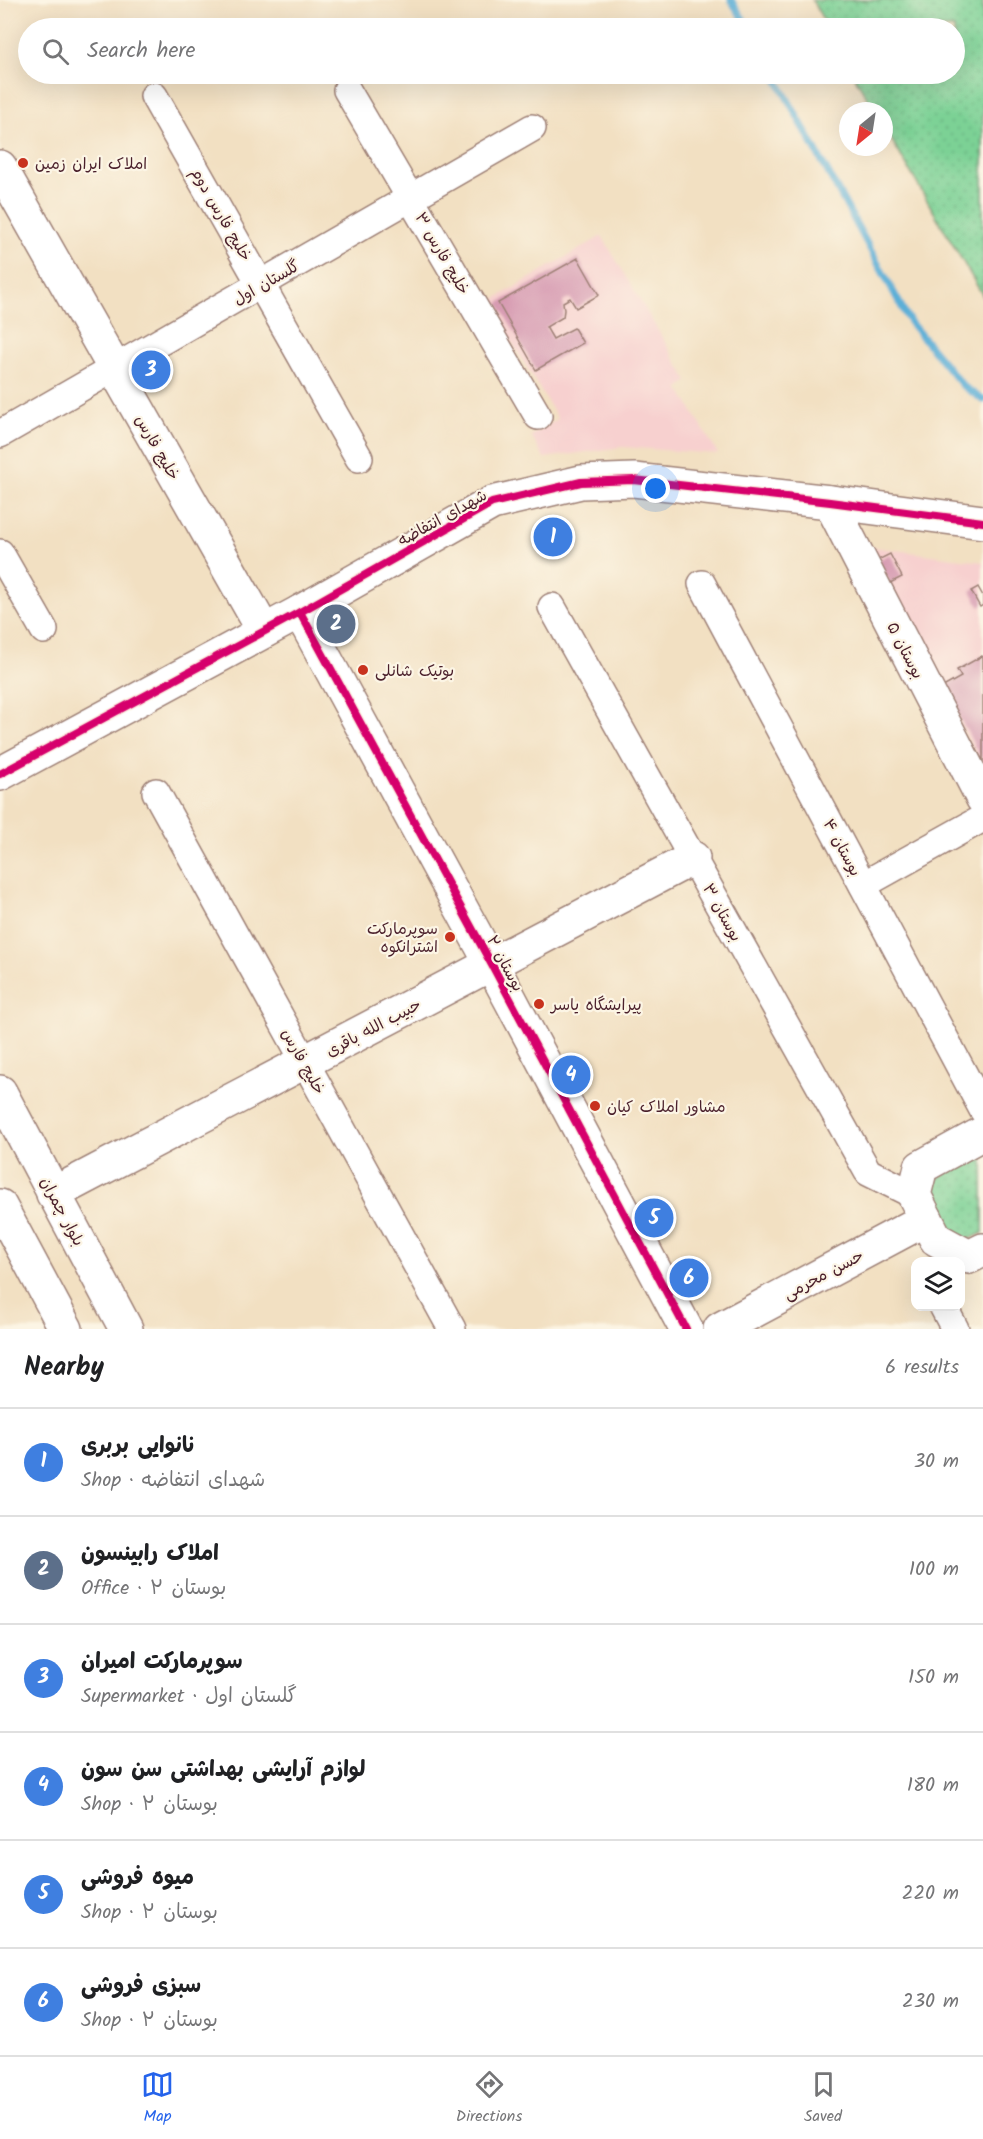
<!DOCTYPE html>
<meta charset="utf-8">
<style>
body{margin:0;font-family:Kalam,"Playpen Sans Arabic",sans-serif;background:#f2f2f2;color:#202124}
.controls{position:absolute;right:18px;bottom:18px;display:grid;overflow:hidden;border-radius:12px;box-shadow:0 6px 24px #0002}
.controls button{width:54px;height:54px;display:grid;place-items:center;padding:0;border:0;border-bottom:2px solid #e0e0e0;background:#fff;color:#202124;font:30px sans-serif}
.compass{position:absolute;left:839px;top:102px;width:54px;height:54px;border-radius:50%;background:#fff;box-shadow:0 6px 24px #0002;rotate:210deg}
.you{position:absolute;left:656px;top:489px;width:21px;height:21px;margin:-15px;border:4px solid #fff;border-radius:50%;background:#1a73e8;box-shadow:0 0 0 9px #1a73e833}
.badge{display:grid;place-items:center;width:39px;height:39px;border-radius:50%;background:#2563eb;color:#fff;font-size:20px;font-weight:700}
.pin{position:absolute;translate:-50% -50%;border:3px solid #fff;box-shadow:0 2px 6px #0006}
.list{margin:0;padding:0;list-style:none}
h2{display:flex;justify-content:space-between;align-items:center;height:78px;margin:0;padding:0 24px;font-size:26px}
h2 small{font-size:20px;font-weight:400;color:#757577}
.list li{display:grid;grid-template-columns:39px 1fr auto;gap:18px;align-items:center;box-sizing:border-box;height:108px;padding:0 24px;border-top:2px solid #e0e0e0}
.list b{display:block;font-size:22px;white-space:nowrap}
.list p{margin:0;font-size:20px;white-space:nowrap;color:#757577}
.list em{font-size:20px;font-style:normal;color:#757577}
.icon{flex:none;width:33px;height:33px;fill:none;stroke:currentColor;stroke-width:2;stroke-linecap:round;stroke-linejoin:round}
.map{position:relative;flex:none;width:983px;height:1329px;overflow:hidden}
.search{position:absolute;background:#fff;box-shadow:0 6px 24px #0002;left:18px;right:18px;top:18px;height:66px;display:flex;align-items:center;gap:15px;box-sizing:border-box;padding:0 21px;border-radius:33px;color:#757577;font-size:22px}
.sheet{height:726px;background:#fff}
nav{display:flex;justify-content:space-around;align-items:center;box-sizing:border-box;height:84px;border-top:2px solid #e0e0e0;background:#fff;font-size:16px;color:#757577}
nav a{display:grid;justify-items:center;gap:3px}
nav .on{color:#2563eb}
.map>svg:first-child{display:block}
</style>
<div class="map">
<svg width="983" height="1329" viewBox="0 0 983 1329">
<defs>
<pattern id="park-dots" width="8" height="8" patternUnits="userSpaceOnUse" patternTransform="scale(1.5)"><rect width="8" height="8" fill="#7bd195"/><path d="M2 2h.1M6 6h.1" fill="none" stroke="#6cb381" stroke-width="1.8" stroke-linecap="round"/></pattern>
</defs>
<rect width="100%" height="100%" fill="#fcf5e5"/>
<filter id="ink" filterUnits="userSpaceOnUse"><feTurbulence type="fractalNoise" baseFrequency=".0167" numOctaves="2"/><feDisplacementMap in="SourceGraphic" scale="12" xChannelSelector="R" yChannelSelector="G"/><feConvolveMatrix kernelMatrix="1 2 1 2 8 2 1 2 1" color-interpolation-filters="sRGB"/></filter>
<filter id="wash" filterUnits="userSpaceOnUse"><feTurbulence type="fractalNoise" baseFrequency=".008" numOctaves="4" result="noise"/><feDisplacementMap in="SourceGraphic" scale="24" xChannelSelector="R" yChannelSelector="G"/><feGaussianBlur stdDeviation="1.35" result="paint"/><feColorMatrix in="noise" values="0 0 0 0 0 0 0 0 0 0 0 0 0 0 0 0 0 1.4 0 .05"/><feComposite in="paint" operator="in"/></filter>
<g filter="url(#wash)">
<rect width="100%" height="100%" fill="#f2e0c2"/>
<!-- built -->
<g fill="#f7d0cf">
<path d="M602,236L688,381L679,388L718,454L622,447L544,458L531,436L558,419L488,303Z"/>
<path d="M873,547L983,562V768L871,556Z"/>
</g>
<!-- park -->
<g fill="url(#park-dots)" stroke="#627860" stroke-width="1.5">
<path d="M812,0H983V296L884,127V111H875L853,74H954V28H828Z"/>
<path d="M983,1153V1233L968,1240L946,1228L932,1202L935,1179Z"/>
</g>
<g fill="none" stroke-linecap="round" stroke-linejoin="round">
<!-- stream -->
<g stroke="#5bafd7" stroke-width="7">
<path d="M731,0L749,28"/>
<path d="M774,74L910,322L963,386L983,400"/>
</g>
</g>
<g id="blocks">
<!-- building -->
<g fill="#d79bb2">
<path d="M578,258L599,295L576,308L570,298L563,302L564,310L563,317L546,327L553,339L574,328L583,343L536,370L498,303Z"/>
<path d="M559,521L571,546L550,556L538,531Z"/>
<path d="M890,554L902,577L890,583L878,560Z"/>
<path d="M978,587L983,596V605L980,607L971,591Z"/>
<path d="M982,656L983,657V761L943,687L961,677L957,670Z"/>
</g>
</g>
</g>
<g filter="url(#ink)">
<use href="#blocks" fill-opacity="0" stroke="#9e8076" stroke-width="1.5"/>
<g fill="none" stroke-linecap="round" stroke-linejoin="round">
<!-- street casing -->
<g stroke="#9e8076" stroke-width="30">
<g id="street">
<path d="M347,90L538,416"/>
<path d="M154,96L359,458"/>
<path d="M0,434L532,128"/>
<path d="M0,553L44,630"/>
<path d="M702,584L983,1110"/>
<path d="M552,607L868,1172L914,1195"/>
<path d="M156,792L452,1329"/>
<path d="M863,885L983,818"/>
<path d="M943,1306L955,1329"/>
</g>
</g>
<!-- secondary casing -->
<g stroke="#9e8076" stroke-width="36">
<g id="secondary">
<path d="M0,167L264,631"/>
<path d="M830,502L983,799"/>
<path d="M300,612L492,965L686,1329"/>
<path d="M0,774L300,612L492,503L581,482L634,480L830,502L983,522"/>
<path d="M0,1092L126,1329"/>
<path d="M983,1133L921,1167L914,1195L936,1239L969,1257L983,1250"/>
<path d="M53,1194L693,858"/>
<path d="M0,1206L66,1329"/>
<path d="M720,1329L926,1219"/>
</g>
</g>
<!-- street -->
<use href="#street" stroke="#fff" stroke-width="27"/>
<!-- secondary -->
<use href="#secondary" stroke="#fff" stroke-width="33"/>
<!-- cycleway casing -->
<g stroke="#fcf5e5" stroke-width="11">
<g id="cycleway">
<path d="M300,612L492,965L686,1329"/>
<path d="M0,774L300,612L492,503L581,482L634,480L830,502L983,522"/>
</g>
</g>
<!-- cycleway -->
<use href="#cycleway" stroke="#d6006c" stroke-width="8"/>
</g>
</g>
<!-- markers -->
<g fill="#c8321e" stroke="#fcf5e5" stroke-width="2">
<circle cx="23" cy="163" r="6"/>
<circle cx="363" cy="670" r="6"/>
<circle cx="450" cy="937" r="6"/>
<circle cx="539" cy="1004" r="6"/>
<circle cx="595" cy="1106" r="6"/>
</g>
<g text-anchor="middle" stroke-width="4.5" stroke-linejoin="round" paint-order="stroke">
<!-- poi labels -->
<g font-size="16" fill="#4a1f2b" stroke="#fcf5e5" text-anchor="start">
<text x="35" y="169">املاک ایران زمین</text>
<text x="375" y="676">بوتیک شانلی</text>
<text x="438" y="934" text-anchor="end">سوپرمارکت<tspan x="438" dy="18">اشترانکوه</tspan></text>
<text x="551" y="1010">پیرایشگاه یاسر</text>
<text x="607" y="1112">مشاور املاک کیان</text>
</g>
<!-- street labels -->
<g font-size="16" fill="#4a1f2b" stroke="#fcf5e5">
<text transform="translate(222 214) rotate(60)" y="6">خلیج فارس دوم</text>
<text transform="translate(443 253) rotate(60)" y="6">خلیج فارس ۳</text>
<text transform="translate(266 282) rotate(-30)" y="6">گلستان اول</text>
<text transform="translate(158 447) rotate(60)" y="6">خلیج فارس</text>
<text transform="translate(442 517) rotate(-29)" y="6">شهدای انتفاضه</text>
<text transform="translate(906 650) rotate(63)" y="6">بوستان ۵</text>
<text transform="translate(843 847) rotate(62)" y="6">بوستان ۴</text>
<text transform="translate(723 912) rotate(61)" y="6">بوستان ۳</text>
<text transform="translate(506 963) rotate(62)" y="6">بوستان ۲</text>
<text transform="translate(373 1027) rotate(-28)" y="6">حبیب الله باقری</text>
<text transform="translate(304 1061) rotate(61)" y="6">خلیج فارس</text>
<text transform="translate(63 1211) rotate(62)" y="6">بلوار چمران</text>
<text transform="translate(823 1274) rotate(-28)" y="6">حسن محرمی</text>
</g>
</g>
</svg>
<div class="controls">
<button><svg class="icon" aria-label="layers" viewBox="0 0 24 24"><path d="M12 4l9 5-9 5-9-5zM3 14l9 5 9-5"/></svg></button>
</div>
<svg class="compass" viewBox="-18 -18 36 36"><path d="M0-13l5 13h-10z" fill="#e53935"/><path d="M0 13l5-13h-10z" fill="#757577"/></svg>
<div class="you"></div>
<div class="pin badge" style="left:553px;top:537px;background:#3f7fe0">1</div>
<div class="pin badge" style="left:336px;top:624px;background:#5c6f8a">2</div>
<div class="pin badge" style="left:151px;top:370px;background:#3f7fe0">3</div>
<div class="pin badge" style="left:571px;top:1075px;background:#3f7fe0">4</div>
<div class="pin badge" style="left:654px;top:1218px;background:#3f7fe0">5</div>
<div class="pin badge" style="left:689px;top:1278px;background:#3f7fe0">6</div>
<div class="search"><svg class="icon" aria-label="search" viewBox="0 0 24 24"><circle cx="10" cy="10" r="6"/><path d="M15 15l6 6"/></svg>Search here</div>
</div>
<section class="sheet">
<h2>Nearby<small>6 results</small></h2>
<ul class="list">
<li><span class="badge" style="background:#3f7fe0">1</span><div><b>نانوایی بربری</b><p>Shop · شهدای انتفاضه</p></div><em>30 m</em></li>
<li><span class="badge" style="background:#5c6f8a">2</span><div><b>املاک رابینسون</b><p>Office · بوستان ۲</p></div><em>100 m</em></li>
<li><span class="badge" style="background:#3f7fe0">3</span><div><b>سوپرمارکت امیران</b><p>Supermarket · گلستان اول</p></div><em>150 m</em></li>
<li><span class="badge" style="background:#3f7fe0">4</span><div><b>لوازم آرایشی بهداشتی سن سون</b><p>Shop · بوستان ۲</p></div><em>180 m</em></li>
<li><span class="badge" style="background:#3f7fe0">5</span><div><b>میوه فروشی</b><p>Shop · بوستان ۲</p></div><em>220 m</em></li>
<li><span class="badge" style="background:#3f7fe0">6</span><div><b>سبزی فروشی</b><p>Shop · بوستان ۲</p></div><em>230 m</em></li>
</ul>
</section>
<nav>
<a class="on"><svg class="icon" aria-label="map" viewBox="0 0 24 24"><path d="M3 6l6-2 6 2 6-2v14l-6 2-6-2-6 2zM9 4v14M15 6v14"/></svg>Map</a>
<a><svg class="icon" aria-label="directions" viewBox="0 0 24 24"><path d="M12 3l9 9-9 9-9-9zM9 14v-3h6M13 9l2 2-2 2"/></svg>Directions</a>
<a><svg class="icon" aria-label="saved" viewBox="0 0 24 24"><path d="M7 4h10v16l-5-4-5 4z"/></svg>Saved</a>
</nav>
